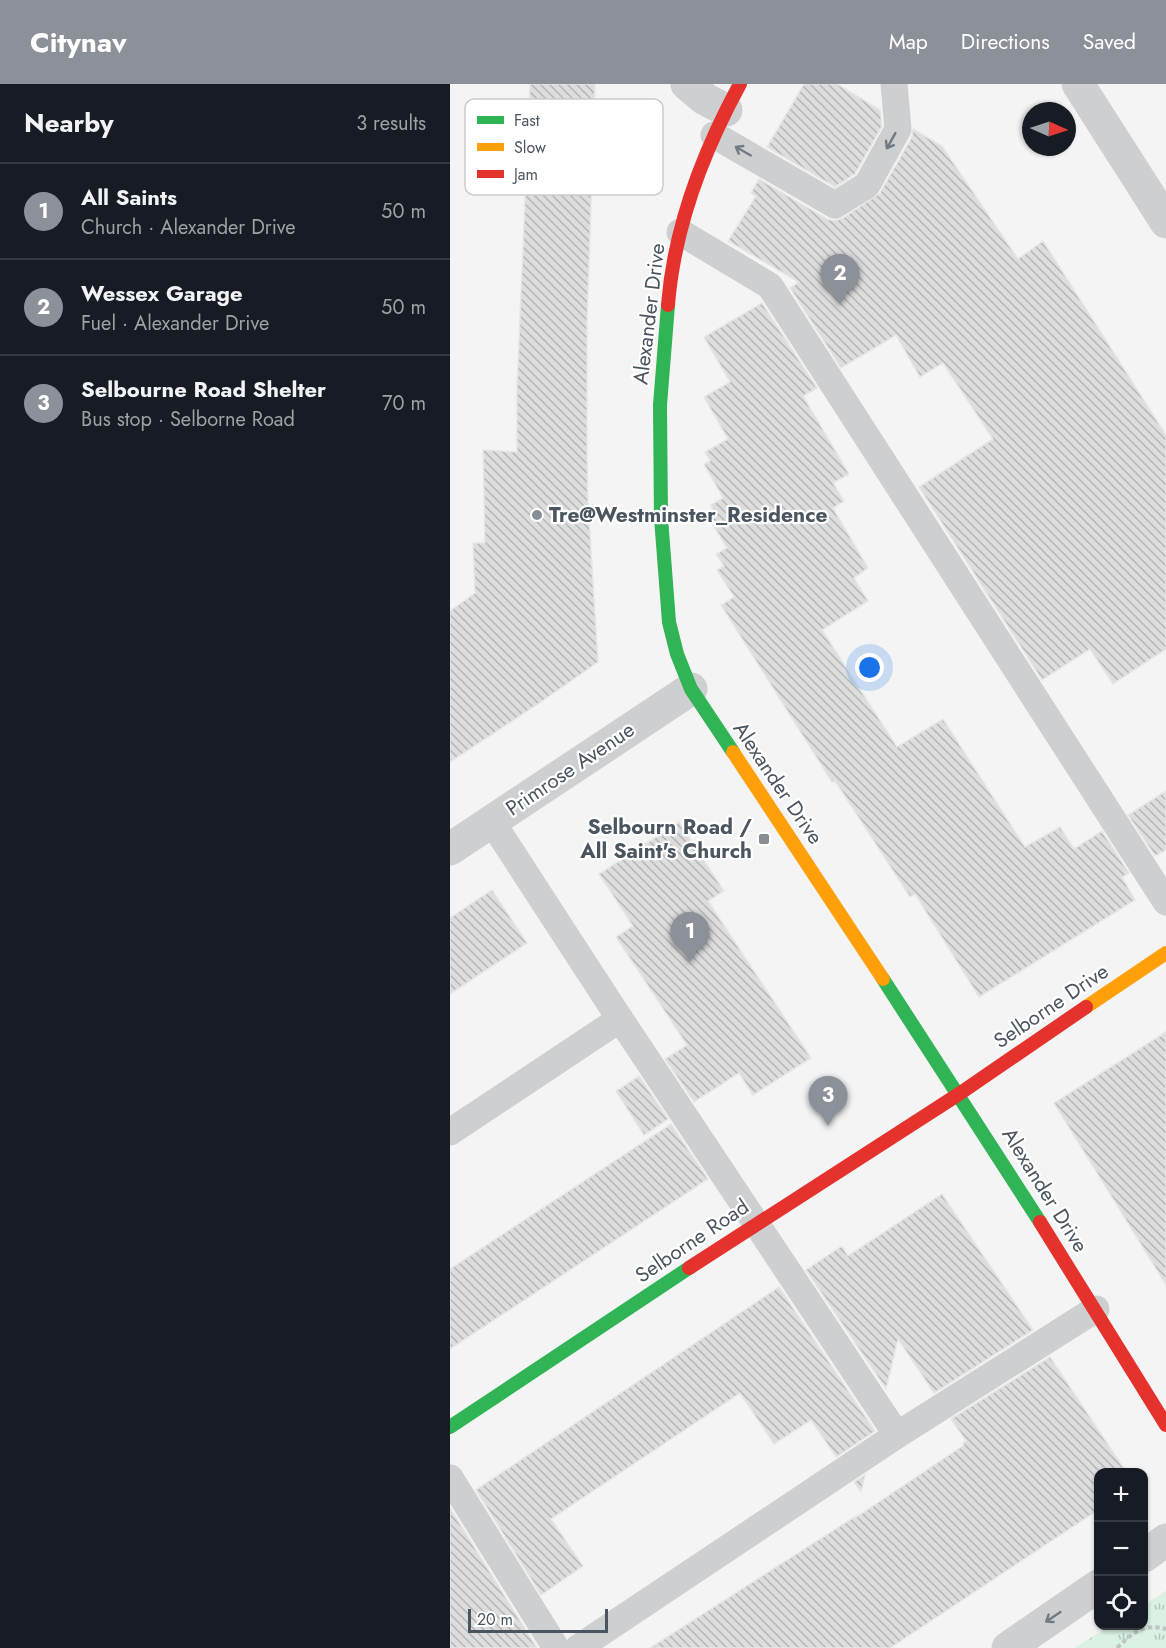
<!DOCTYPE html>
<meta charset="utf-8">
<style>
body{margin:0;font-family:Jost,sans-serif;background:#242831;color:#f1f3f6}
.controls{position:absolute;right:18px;bottom:18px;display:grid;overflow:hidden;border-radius:12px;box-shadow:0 2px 4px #0004}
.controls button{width:54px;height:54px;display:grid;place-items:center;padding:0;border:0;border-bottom:2px solid #363941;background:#171b24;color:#f1f3f6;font:30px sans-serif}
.compass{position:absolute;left:572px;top:18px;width:54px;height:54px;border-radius:50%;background:#171b24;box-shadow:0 2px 4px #0004;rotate:93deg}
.scale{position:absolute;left:18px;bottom:15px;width:140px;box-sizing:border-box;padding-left:6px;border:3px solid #4b555f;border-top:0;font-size:16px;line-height:21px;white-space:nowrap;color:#4b555f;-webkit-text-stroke:4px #fff;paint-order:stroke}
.you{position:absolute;left:420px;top:584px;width:21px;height:21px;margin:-15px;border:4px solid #fff;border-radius:50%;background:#1a73e8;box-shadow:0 0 0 9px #1a73e833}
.badge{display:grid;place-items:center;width:39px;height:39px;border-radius:50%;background:#8c9099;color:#fff;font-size:20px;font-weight:700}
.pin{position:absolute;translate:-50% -50px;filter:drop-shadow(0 2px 3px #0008)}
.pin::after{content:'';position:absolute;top:32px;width:21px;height:18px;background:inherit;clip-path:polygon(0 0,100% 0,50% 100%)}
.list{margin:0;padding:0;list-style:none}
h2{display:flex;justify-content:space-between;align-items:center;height:78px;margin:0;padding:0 24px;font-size:26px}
h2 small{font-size:20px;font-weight:400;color:#9ea1a6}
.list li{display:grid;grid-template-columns:39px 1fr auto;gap:18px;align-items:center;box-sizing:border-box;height:96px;padding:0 24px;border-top:2px solid #363941}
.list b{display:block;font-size:22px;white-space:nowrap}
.list p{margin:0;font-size:20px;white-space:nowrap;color:#9ea1a6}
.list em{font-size:20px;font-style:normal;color:#9ea1a6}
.icon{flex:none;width:33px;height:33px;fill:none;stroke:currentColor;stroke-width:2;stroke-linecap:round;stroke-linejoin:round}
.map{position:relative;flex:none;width:716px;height:1564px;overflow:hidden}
header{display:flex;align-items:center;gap:36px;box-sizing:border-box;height:84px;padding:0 30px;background:#8c9099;color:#fff}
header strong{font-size:28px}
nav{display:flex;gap:33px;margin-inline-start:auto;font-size:21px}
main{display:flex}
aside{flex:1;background:#171b24}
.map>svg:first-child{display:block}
</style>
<header>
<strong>Citynav</strong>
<nav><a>Map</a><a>Directions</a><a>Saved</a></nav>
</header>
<main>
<aside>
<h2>Nearby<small>3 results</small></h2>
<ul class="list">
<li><span class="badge">1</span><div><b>All Saints</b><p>Church · Alexander Drive</p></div><em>50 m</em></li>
<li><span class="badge">2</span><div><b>Wessex Garage</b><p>Fuel · Alexander Drive</p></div><em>50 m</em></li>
<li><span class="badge">3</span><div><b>Selbourne Road Shelter</b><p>Bus stop · Selborne Road</p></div><em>70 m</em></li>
</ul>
</aside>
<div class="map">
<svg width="716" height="1564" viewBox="0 0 716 1564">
<defs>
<pattern id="park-tufts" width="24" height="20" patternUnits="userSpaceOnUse" patternTransform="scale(1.5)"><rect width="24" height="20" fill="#daf1e4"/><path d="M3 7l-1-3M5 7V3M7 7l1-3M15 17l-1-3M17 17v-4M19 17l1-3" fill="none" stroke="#b3c6bc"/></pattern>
<pattern id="building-back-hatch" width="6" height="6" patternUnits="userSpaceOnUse" patternTransform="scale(1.5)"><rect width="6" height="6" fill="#ddddde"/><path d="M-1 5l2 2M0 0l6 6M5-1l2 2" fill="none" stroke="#b5b6b7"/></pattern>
</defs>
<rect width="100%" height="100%" fill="#f4f4f4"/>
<!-- park -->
<path fill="url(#park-tufts)" d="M716,1507V1564H624L660,1542H694V1521Z"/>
<!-- building -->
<g fill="url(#building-back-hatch)" stroke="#e5e6e6" stroke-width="1.5">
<path d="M80,0H145L137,239V374L138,418L148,578L88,620L0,678V527L25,509L23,459H35L33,366L67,368V303Z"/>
<path d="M354,0H387L430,26L432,42L405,90L385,103L317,63Z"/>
<path d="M463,45L492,62L568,175L593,157L716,351V565L663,600L640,565L592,596L469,403L543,355L493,279L470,293L446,251L391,284L340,204L349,198L278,157L306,112L301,109L309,95L377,135L385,137L393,134L430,109L462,53Z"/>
<path d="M312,219L367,304L353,312L399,390L383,399L394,417L383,424L418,484L404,494L418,517L372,546L447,663L493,635L575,763L610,743L624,765L652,747L679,789L672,793L685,816L529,913L465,810L460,813L385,697L382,698L271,521L284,513L267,486L274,482L266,470L277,464L256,429L263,425L261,421L273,414L254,380L260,377L255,368L278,355L254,313L280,298L254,253Z"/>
<path d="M716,707V766L705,772L678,731Z"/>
<path d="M229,738L274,807L258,817L361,974L303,1011L289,989L244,1018L215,975L237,961L166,853L183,842L149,790Z"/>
<path d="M42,806L77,859L0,910V834Z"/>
<path d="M716,948V1201L604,1019Z"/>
<path d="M189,992L218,1035L194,1051L166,1007Z"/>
<path d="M221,1040L258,1095L0,1265V1185Z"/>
<path d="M492,1110L583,1246L484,1309L448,1255L436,1305L356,1186L392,1162L398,1172Z"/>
<path d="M329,1203L425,1347L386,1373L361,1336L324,1360L290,1309L101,1435L133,1482L91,1511L26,1406Z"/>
<path d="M600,1273L677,1389H648V1426L440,1564H200L406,1432L405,1434L514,1361L513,1359L516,1357L501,1335Z"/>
<path d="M415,1391L411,1408L404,1398Z"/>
<path d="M0,1424L87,1564H0Z"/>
</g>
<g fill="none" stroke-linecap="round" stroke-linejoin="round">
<!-- path -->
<path stroke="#bcc7c4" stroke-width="4" stroke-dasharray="4.5 3" stroke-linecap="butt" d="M667,1564C682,1549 694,1539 716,1545"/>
<!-- lane -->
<g stroke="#cdcfd1" stroke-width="27">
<path d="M264,51L385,121L417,101L448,45L444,0"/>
<path d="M230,148L320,202L716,818"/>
<path d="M42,738L170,935L447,1351"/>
<path d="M0,1048L170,935"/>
<path d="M0,1394L106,1564"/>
<path d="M128,1564L447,1351L646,1225"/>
</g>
<!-- street -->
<g stroke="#cdcfd1" stroke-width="33">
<path d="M237,0L255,15L276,26"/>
<path d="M628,0L716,138"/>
<path d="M0,765L241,605"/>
<path d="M694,1472L716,1456"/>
<path d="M558,1564L648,1502"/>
</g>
<!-- fast -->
<g stroke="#30b455" stroke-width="14">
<path d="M218,221L210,321L211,434L219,538L227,570L241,605L283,668"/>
<path d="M433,895L590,1138"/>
<path d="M0,1343L239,1184"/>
</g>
<!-- slow -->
<g stroke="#ff9f0a" stroke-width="14">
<path d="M283,668L433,895"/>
<path d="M636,923L716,869"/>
</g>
<!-- jam -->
<g stroke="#e5322d" stroke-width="14">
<path d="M218,221C224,144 253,68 290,0"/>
<path d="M590,1138L716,1341"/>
<path d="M239,1184L509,1010L636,923"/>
</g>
</g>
<!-- one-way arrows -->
<defs><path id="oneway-shaft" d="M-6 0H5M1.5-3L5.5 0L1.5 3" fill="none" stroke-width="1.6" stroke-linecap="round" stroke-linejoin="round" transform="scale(1.5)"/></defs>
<g stroke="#727a81">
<use href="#oneway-shaft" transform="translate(441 57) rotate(119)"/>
<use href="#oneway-shaft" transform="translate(293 67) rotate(-150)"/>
<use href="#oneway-shaft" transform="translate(603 1533) rotate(146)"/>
</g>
<!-- markers -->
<g fill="#868d93" stroke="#fff" stroke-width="2">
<circle cx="87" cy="431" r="6"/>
<rect x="308" y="749" width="12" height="12" rx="3"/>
</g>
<g text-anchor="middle" stroke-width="4.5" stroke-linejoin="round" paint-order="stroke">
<!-- street labels -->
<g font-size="21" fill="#4b555f" stroke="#fff">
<text transform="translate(199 230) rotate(-83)" y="7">Alexander Drive</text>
<text transform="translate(120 685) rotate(-34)" y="7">Primrose Avenue</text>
<text transform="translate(328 699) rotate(56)" y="7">Alexander Drive</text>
<text transform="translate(601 922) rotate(-34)" y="7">Selborne Drive</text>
<text transform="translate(595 1106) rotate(58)" y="7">Alexander Drive</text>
<text transform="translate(242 1157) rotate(-34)" y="7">Selborne Road</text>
</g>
<!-- poi labels -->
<g font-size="21" font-weight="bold" fill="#4b555f" stroke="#fff" text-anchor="start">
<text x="99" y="438">Tre@Westminster_Residence</text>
<text x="302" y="750" text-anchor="end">Selbourn Road /<tspan x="302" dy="24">All Saint's Church</tspan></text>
</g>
</g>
<!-- legend -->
<rect x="15" y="15" width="198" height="96" rx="9" fill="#fff" stroke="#c9cccf" stroke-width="1.5"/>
<rect x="27" y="32" width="27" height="8" fill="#30b455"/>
<rect x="27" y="59" width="27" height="8" fill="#ff9f0a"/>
<rect x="27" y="86" width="27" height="8" fill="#e5322d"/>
<g font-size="16" fill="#4b555f">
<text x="64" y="42">Fast</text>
<text x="64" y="69">Slow</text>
<text x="64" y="96">Jam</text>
</g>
</svg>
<div class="controls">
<button>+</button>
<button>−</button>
<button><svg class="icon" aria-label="locate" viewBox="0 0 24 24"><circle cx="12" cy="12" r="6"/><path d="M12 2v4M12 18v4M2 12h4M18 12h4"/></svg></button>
</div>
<svg class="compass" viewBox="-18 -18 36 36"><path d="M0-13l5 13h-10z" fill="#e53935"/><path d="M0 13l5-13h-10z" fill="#9ea1a6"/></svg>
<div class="scale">20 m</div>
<div class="you"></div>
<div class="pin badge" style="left:240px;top:878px">1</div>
<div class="pin badge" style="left:390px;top:220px">2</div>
<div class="pin badge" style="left:378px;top:1042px">3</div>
</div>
</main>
